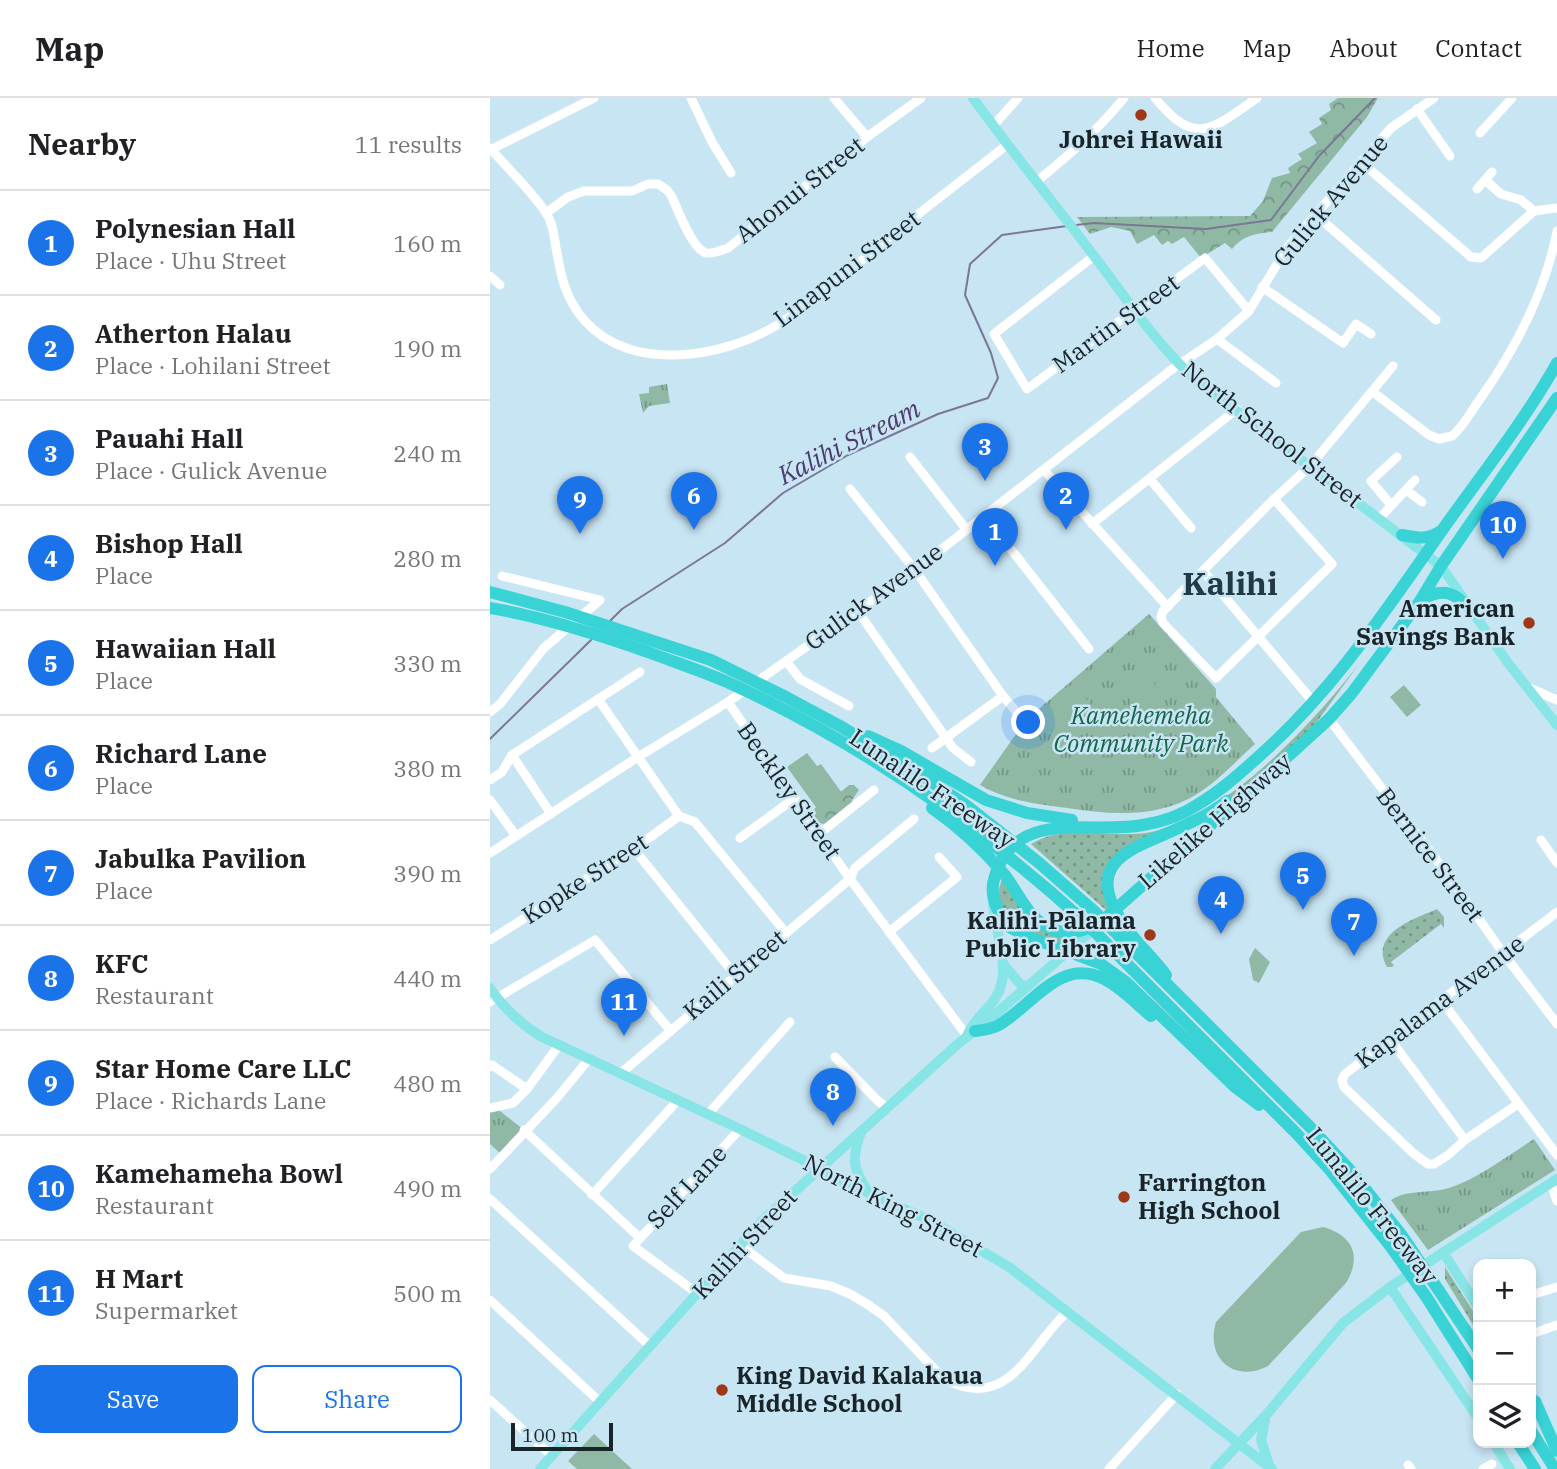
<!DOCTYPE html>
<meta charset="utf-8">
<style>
body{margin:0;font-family:"IBM Plex Serif",serif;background:#f2f2f2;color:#202124}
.controls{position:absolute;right:21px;bottom:21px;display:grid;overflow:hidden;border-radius:14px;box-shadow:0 4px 10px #0003}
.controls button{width:63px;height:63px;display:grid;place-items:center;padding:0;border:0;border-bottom:2px solid #e0e0e0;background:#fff;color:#202124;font:35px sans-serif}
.scale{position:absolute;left:21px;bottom:18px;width:102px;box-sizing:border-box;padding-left:7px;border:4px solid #192429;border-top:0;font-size:19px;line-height:24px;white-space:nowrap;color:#192429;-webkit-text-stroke:5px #c8e5f4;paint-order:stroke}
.you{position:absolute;left:539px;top:625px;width:24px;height:24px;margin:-18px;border:5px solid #fff;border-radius:50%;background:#1a73e8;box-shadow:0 0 0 10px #1a73e833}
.badge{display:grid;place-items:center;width:46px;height:46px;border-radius:50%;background:#1a73e8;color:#fff;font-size:23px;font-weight:700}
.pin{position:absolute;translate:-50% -58px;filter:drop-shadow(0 2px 4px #0008)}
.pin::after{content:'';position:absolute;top:37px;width:24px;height:21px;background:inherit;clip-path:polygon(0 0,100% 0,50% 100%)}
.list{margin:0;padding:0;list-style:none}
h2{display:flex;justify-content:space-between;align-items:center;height:91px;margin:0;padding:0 28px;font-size:30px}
h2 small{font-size:23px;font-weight:400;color:#757577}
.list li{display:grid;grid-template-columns:46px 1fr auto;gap:21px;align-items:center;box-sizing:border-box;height:105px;padding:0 28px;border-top:2px solid #e0e0e0}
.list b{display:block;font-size:26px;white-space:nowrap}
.list p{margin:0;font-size:23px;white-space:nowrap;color:#757577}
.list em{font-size:23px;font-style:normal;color:#757577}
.actions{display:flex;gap:14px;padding:21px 28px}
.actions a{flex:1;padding:16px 0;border:2px solid #1a73e8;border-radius:14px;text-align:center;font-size:24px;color:#1a73e8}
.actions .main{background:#1a73e8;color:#fff}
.icon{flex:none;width:38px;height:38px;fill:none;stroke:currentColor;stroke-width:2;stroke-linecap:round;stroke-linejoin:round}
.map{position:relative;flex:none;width:1067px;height:1371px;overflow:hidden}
header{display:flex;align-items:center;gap:42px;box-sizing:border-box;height:98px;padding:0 35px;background:#fff;border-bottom:2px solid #e0e0e0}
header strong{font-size:33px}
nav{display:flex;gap:38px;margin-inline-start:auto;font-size:24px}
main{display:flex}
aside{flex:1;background:#fff}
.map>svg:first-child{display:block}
</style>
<header>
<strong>Map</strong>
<nav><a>Home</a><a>Map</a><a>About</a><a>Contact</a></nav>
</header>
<main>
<aside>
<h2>Nearby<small>11 results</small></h2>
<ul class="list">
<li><span class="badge">1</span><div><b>Polynesian Hall</b><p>Place · Uhu Street</p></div><em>160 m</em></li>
<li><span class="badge">2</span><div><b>Atherton Halau</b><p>Place · Lohilani Street</p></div><em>190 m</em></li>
<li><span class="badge">3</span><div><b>Pauahi Hall</b><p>Place · Gulick Avenue</p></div><em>240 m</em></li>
<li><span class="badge">4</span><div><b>Bishop Hall</b><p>Place</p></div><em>280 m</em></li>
<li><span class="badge">5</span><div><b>Hawaiian Hall</b><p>Place</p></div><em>330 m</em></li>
<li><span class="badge">6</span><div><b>Richard Lane</b><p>Place</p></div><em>380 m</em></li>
<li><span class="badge">7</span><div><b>Jabulka Pavilion</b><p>Place</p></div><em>390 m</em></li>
<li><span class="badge">8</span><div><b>KFC</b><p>Restaurant</p></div><em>440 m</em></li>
<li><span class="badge">9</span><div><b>Star Home Care LLC</b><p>Place · Richards Lane</p></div><em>480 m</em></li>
<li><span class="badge">10</span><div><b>Kamehameha Bowl</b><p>Restaurant</p></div><em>490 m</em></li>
<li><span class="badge">11</span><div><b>H Mart</b><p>Supermarket</p></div><em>500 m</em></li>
</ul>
<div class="actions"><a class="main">Save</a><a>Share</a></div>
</aside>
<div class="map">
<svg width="1067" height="1371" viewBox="0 0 1067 1371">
<defs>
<pattern id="grass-dots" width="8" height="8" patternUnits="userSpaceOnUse" patternTransform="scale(1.75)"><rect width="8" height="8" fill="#8fb9a5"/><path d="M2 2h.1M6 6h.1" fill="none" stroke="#749686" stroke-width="1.8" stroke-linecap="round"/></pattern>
<pattern id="forest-crowns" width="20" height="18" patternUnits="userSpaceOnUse" patternTransform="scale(1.75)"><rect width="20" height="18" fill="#8fb9a5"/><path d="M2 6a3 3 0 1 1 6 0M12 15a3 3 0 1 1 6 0" fill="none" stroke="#749686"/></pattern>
<pattern id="park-tufts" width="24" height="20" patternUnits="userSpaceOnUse" patternTransform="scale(1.75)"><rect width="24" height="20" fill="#8fb9a5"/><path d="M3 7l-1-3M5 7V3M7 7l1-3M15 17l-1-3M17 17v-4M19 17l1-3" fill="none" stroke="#749686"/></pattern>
</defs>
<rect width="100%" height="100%" fill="#c8e5f4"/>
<!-- grass -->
<g fill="url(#grass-dots)">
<path d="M869,566L816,639L727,713L626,765L618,814L541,746C574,725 619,740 656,735C734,723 822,626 869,566Z"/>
<path d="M512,781L569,840L588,841L582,849C552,839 494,827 512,781Z"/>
<path d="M947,811L954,819V830L951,826L901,864L904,867L902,869H897C879,835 924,821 947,811Z"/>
<path d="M955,1169L988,1221V1235L955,1181Z"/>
</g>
<!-- forest -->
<g fill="url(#forest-crowns)">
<path d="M848,0H888L877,19L782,134C764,136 754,137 742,151L735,145L711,160L694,139L682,146L678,143L672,147L664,137L647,146L640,133L621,129L600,136L587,119L760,118L773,103L782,80L800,75L798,70L812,61L808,56L827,45L819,34L832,26L829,20L841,12L839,6Z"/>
<path d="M359,687H364L369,692L362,702V707L334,726L326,724L322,716L325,710L335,707Z"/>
</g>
<!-- park -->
<g fill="url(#park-tufts)">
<path d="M177,286L180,305L159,308L153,315L149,296L159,295V289Z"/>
<path d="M659,516L726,591V599L765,646C748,661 732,679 713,692C672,721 624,717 577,710C546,706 518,703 490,687L536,622Z"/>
<path d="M5,1009L34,1032L12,1057L0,1046V1010Z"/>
<path d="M1044,1041L1065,1072L938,1152L901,1102C918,1091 939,1096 959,1090C989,1080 1017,1058 1044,1041Z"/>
</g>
<!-- garden -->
<g fill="#8fb9a5">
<path d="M651,577L662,583L669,592L649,611L629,589L637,582Z"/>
<path d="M581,587H584L609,615C601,632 585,634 567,633L550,615Z"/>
<path d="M914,587L931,607L917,619L900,599Z"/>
<path d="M718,600L755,643L730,663L715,646L710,651L688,625Z"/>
<path d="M317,655L327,668L331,666L352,695L328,712L297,669Z"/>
<path d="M765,850L780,864L769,885L763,882L759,861Z"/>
<path d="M936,1098L954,1121L938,1133L920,1110Z"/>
<path d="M833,1129C863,1137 872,1159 856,1185L778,1268C744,1286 715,1260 726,1224L811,1134Z"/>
<path d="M104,1336L142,1371H87L78,1363Z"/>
</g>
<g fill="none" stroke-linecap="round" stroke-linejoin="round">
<!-- stream -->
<g stroke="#7b7794" stroke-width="2">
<path d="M586,127L604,125L716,131L781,122L829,58L885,0"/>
<path d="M120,523L132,511L235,445L293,395L358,357L448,316L498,300L508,280L501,255L475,197L480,166L512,137L577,128"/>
<path d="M0,641L101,542"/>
</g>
<!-- minor -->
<g stroke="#fff" stroke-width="9">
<path d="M201,0L222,44L241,75"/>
<path d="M344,0L377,39"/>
<path d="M665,0C706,50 722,31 767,0"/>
<path d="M927,11L960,58"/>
<path d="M503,28L528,0"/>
<path d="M990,35L1022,0"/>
<path d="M0,50C17,70 43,94 56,115C63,125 64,138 66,150C71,178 75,201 95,223C141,275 233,260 287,227C327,202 364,168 401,138C439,107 479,77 518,46"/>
<path d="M0,52L104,0"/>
<path d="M871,64L981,159L991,160L1044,113L1067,110"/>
<path d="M995,82L1002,74"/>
<path d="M546,84C578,58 608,32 634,0"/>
<path d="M987,91L995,82L1011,96L1031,102L1044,113"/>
<path d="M56,115L78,99L94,93H142L158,86H168L177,92L182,99C188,112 202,151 216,155C223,156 232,152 238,150L377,39L431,0"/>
<path d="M826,117L946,222"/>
<path d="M604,158L504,236L537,291L715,160L759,213"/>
<path d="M0,178L10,187"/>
<path d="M772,189L853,245L866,226L881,236"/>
<path d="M727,241L786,285"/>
<path d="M883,294L939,337L949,341L962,338C973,329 980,315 988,304C1025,252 1055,196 1067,133"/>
<path d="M420,359L476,431"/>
<path d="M554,372L678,509"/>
<path d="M660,381L701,430"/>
<path d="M360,391L425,472L513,598L530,618"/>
<path d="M916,392L932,404"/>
<path d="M784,401L842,466L726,580L673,525L671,519L673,513L784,401L820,368L903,268"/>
<path d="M901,407L881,383L907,359"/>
<path d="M495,418L599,551"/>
<path d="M889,421L925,382"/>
<path d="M602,426L747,311"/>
<path d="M714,474L824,605"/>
<path d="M367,512L463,650L481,664"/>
<path d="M296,563L310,581L359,608"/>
<path d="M1037,589L1067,602"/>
<path d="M108,601L189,718"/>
<path d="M238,604L360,781L477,938"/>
<path d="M0,614L10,606L54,550L110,502L12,478"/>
<path d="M839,621L961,781L1013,855L1067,926"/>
<path d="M442,650L513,598"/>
<path d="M22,657L61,716"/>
<path d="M0,682L12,674L22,657L150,574"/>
<path d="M0,702L26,738"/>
<path d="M189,718L205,724L296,835"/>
<path d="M329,736L384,692"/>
<path d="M250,740L305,700"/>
<path d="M1051,742L1067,765"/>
<path d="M144,751L245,877"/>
<path d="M0,755L148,659L238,604L425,472L681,272L727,241L759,213L796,151L871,64L901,30L944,0"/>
<path d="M399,834L467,779L449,759"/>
<path d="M0,842L144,751L189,718"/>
<path d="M952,903L1067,1057"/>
<path d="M0,904L105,842L180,932"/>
<path d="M900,941L975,1042"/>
<path d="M345,959L389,1004L398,1010"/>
<path d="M0,969L2,967L37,991"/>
<path d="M131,975L360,781L365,770L424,721"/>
<path d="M1028,1006L975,1042L958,1057L944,1066H938L923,1055L854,989L852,982L855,976L1067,814"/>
<path d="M0,1010L23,1005L37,991L69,947"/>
<path d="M218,1016L300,924"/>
<path d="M34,1032L150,1140"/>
<path d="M0,1071L66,1001L99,961"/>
<path d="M1061,1085L1067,1103"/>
<path d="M102,1097L188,1002"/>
<path d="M0,1101L160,1248"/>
<path d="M250,1147L294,1180L341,1188L360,1196L377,1206L394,1218L453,1280C518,1317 540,1248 577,1214"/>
<path d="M207,1195L143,1148L250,1031"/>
<path d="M1041,1197L1067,1189"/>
<path d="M0,1202L110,1304"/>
<path d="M1041,1236L1067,1227"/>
<path d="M0,1302L62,1358"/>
<path d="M918,1367L921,1371"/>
<path d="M619,1371L687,1296"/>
<path d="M993,1371L1002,1366"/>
</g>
<!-- major -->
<g stroke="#88e5e6" stroke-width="10">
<path d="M483,0C522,54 564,105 604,158C637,201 666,246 706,282L951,468L1018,565L1067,627"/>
<path d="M514,867L531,887L538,888"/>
<path d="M0,890C14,911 31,926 52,939L250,1031L313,1062L341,1078L441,1123L519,1169L782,1371"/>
<path d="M477,938C485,919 496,915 506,899C523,873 504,833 503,803"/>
<path d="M371,1034C361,1061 363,1071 378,1094"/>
<path d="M953,1154L988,1209"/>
<path d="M900,1189L988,1320"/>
<path d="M775,1322L771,1342L779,1367"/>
<path d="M1004,1345L1020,1371"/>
<path d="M50,1371L272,1123L470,944L494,926L606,829"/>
<path d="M725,1371L777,1316L853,1225L900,1189L1067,1081"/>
</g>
<!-- highway -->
<g stroke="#39d3d6" stroke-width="12">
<path d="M912,437C927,440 938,442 951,433"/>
<path d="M0,494L75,514L221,562L296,599L350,628L436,680L477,708L548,764L604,813L822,1031L861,1073L913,1139L988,1251"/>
<path d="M930,503C955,487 966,496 984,515"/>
<path d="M0,510C54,519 107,536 158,554C184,564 212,573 237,584C370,644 488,727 596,825L806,1035L840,1072L901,1149L937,1200L988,1281"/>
<path d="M378,638L411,653L496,702L537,715L582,722"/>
<path d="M442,710C469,729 493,751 514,776C529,795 539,824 564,832C581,838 595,832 610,825L805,652L839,621L862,595L930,503L951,468L1067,300"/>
<path d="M676,877C662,858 643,842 631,822C596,767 635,753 680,734C700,725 719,717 737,703"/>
<path d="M485,933C492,932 501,931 507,928C541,910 569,858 614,881C632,890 646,906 661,918"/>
<path d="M769,1007L745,989L636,884L611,866L534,837L521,830C508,816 498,798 505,778C526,709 601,737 653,727C671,724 692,717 707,707C729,694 747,678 766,661C843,593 894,515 953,431C991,377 1034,324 1067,265"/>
<path d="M1045,1303L1067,1353"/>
<path d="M1041,1333L1065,1371"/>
<path d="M1028,1345L1045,1371"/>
</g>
</g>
<!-- markers -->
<g fill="#9f3816" stroke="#c8e5f4" stroke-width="2.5">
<circle cx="651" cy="17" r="7"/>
<circle cx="1039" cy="525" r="7"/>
<circle cx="660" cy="837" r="7"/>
<circle cx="634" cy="1099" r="7"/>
<circle cx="232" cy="1292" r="7"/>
</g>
<g text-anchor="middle" stroke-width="5" stroke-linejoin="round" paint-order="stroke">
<!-- poi labels -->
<g font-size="24" font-weight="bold" fill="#192429" stroke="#c8e5f4" text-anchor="end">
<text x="651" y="50" text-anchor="middle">Johrei Hawaii</text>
<text x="1025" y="519">American<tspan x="1025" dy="28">Savings Bank</tspan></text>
<text x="646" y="831">Kalihi-Pālama<tspan x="646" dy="28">Public Library</tspan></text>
<text x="648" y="1093" text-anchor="start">Farrington<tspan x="648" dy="28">High School</tspan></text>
<text x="246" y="1286" text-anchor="start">King David Kalakaua<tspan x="246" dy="28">Middle School</tspan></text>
</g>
<!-- street labels -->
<g font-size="24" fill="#192429" stroke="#c8e5f4">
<text transform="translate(310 92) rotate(-38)" y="8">Ahonui Street</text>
<text transform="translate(841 103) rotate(-50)" y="8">Gulick Avenue</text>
<text transform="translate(357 171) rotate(-37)" y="8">Linapuni Street</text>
<text transform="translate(626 226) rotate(-36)" y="8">Martin Street</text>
<text transform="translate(782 337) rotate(38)" y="8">North School Street</text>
<text transform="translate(384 499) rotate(-36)" y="8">Gulick Avenue</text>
<text transform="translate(442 691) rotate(34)" y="8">Lunalilo Freeway</text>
<text transform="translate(299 693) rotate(55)" y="8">Beckley Street</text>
<text transform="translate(725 723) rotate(-41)" y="8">Likelike Highway</text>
<text transform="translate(940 757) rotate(53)" y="8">Bernice Street</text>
<text transform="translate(95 781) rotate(-33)" y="8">Kopke Street</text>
<text transform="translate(245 877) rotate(-40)" y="8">Kaili Street</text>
<text transform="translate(950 904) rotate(-37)" y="8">Kapalama Avenue</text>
<text transform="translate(197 1089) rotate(-47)" y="8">Self Lane</text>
<text transform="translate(403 1108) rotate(27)" y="8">North King Street</text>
<text transform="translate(882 1108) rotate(51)" y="8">Lunalilo Freeway</text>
<text transform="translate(255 1146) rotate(-47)" y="8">Kalihi Street</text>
</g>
<!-- park labels -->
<g font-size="24" font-style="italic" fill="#166548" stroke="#c8e5f4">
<text x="651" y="626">Kamehemeha<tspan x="651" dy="28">Community Park</tspan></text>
</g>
<!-- water labels -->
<g font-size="26" font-style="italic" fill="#4c3b6f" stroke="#c8e5f4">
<text transform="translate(359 344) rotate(-27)" y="9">Kalihi Stream</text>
</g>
<!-- district labels -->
<g font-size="32" font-weight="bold" fill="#223a46" stroke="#c8e5f4">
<text x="740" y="497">Kalihi</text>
</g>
</g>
</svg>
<div class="controls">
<button>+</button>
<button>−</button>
<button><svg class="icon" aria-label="layers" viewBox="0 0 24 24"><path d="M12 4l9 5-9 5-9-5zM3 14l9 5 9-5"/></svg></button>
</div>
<div class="scale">100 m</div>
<div class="you"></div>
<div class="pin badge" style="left:505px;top:468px">1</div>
<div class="pin badge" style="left:576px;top:432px">2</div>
<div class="pin badge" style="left:495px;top:383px">3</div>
<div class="pin badge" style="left:731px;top:836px">4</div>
<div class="pin badge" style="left:813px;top:812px">5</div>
<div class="pin badge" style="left:204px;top:432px">6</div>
<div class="pin badge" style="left:864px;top:858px">7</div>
<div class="pin badge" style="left:343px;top:1028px">8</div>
<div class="pin badge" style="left:90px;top:436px">9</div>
<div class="pin badge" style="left:1013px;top:461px">10</div>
<div class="pin badge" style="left:134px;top:938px">11</div>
</div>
</main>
